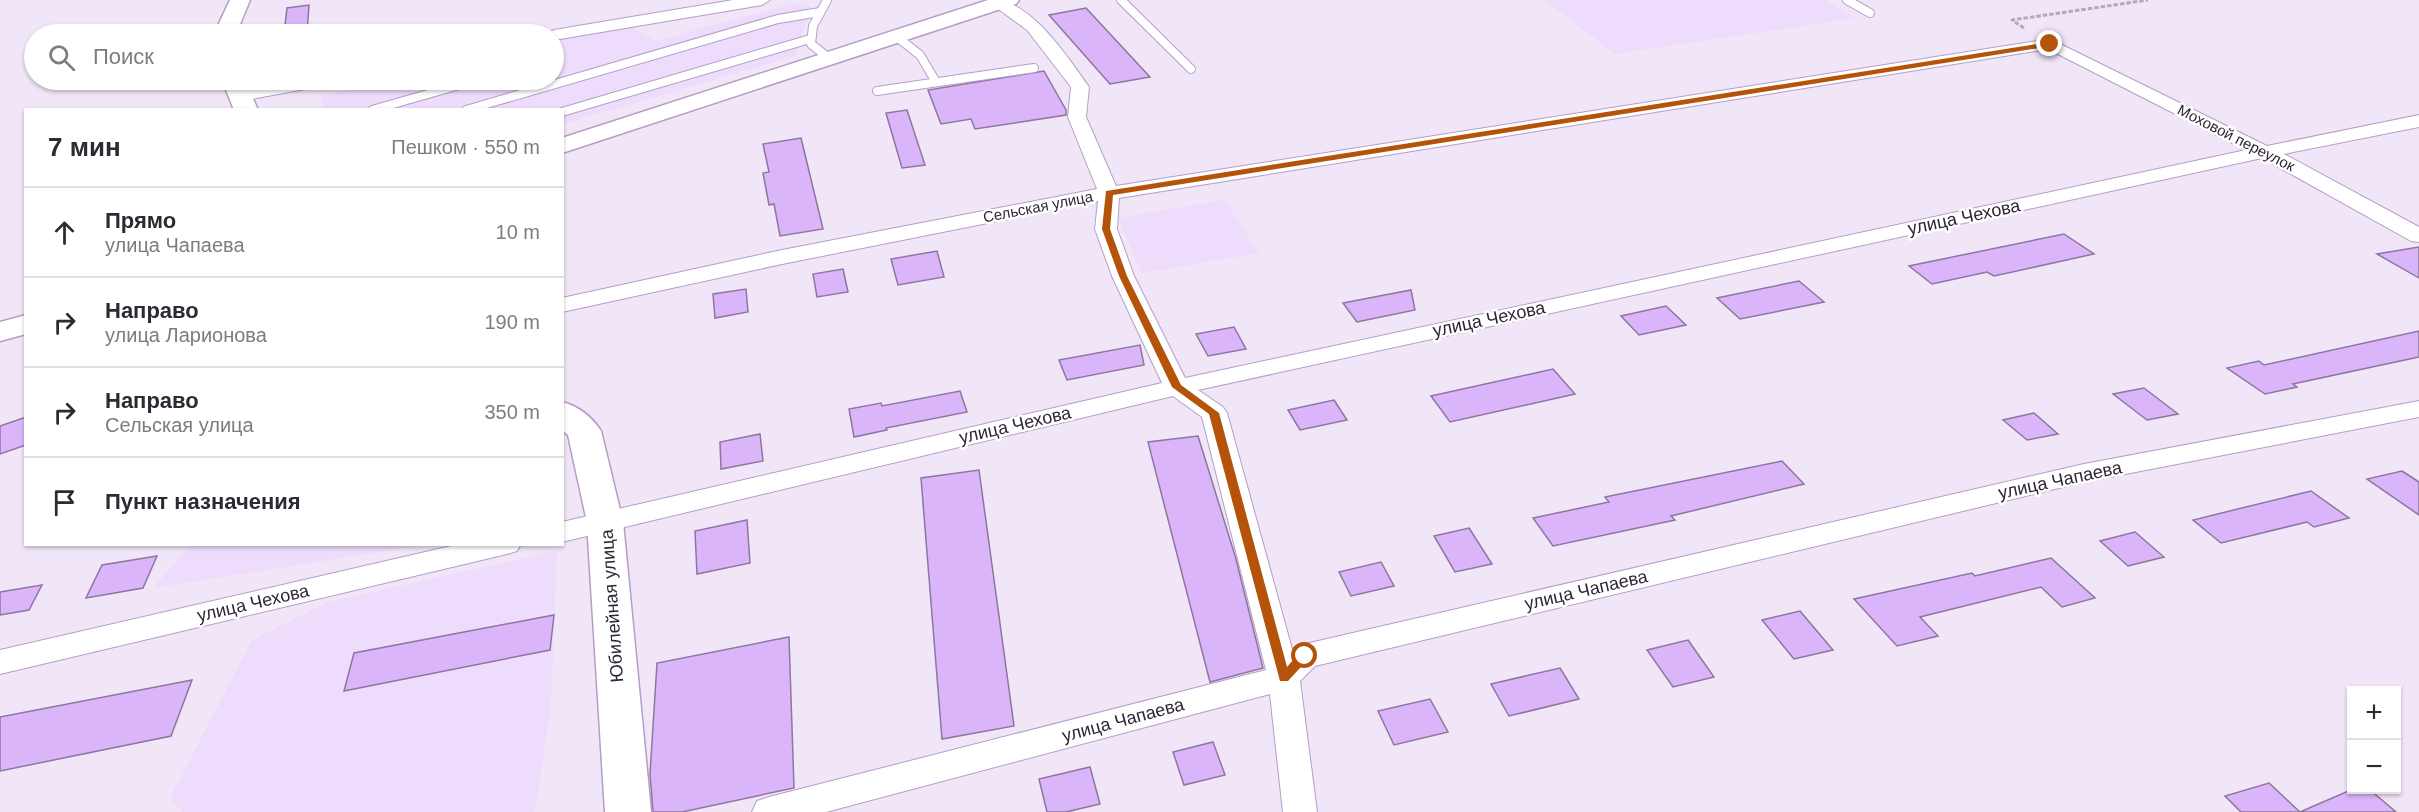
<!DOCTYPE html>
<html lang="ru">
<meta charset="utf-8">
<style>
body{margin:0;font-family:Arial,sans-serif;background:#f7f7f7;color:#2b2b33}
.controls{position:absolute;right:18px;bottom:18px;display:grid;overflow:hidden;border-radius:0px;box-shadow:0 2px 4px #0004}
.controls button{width:54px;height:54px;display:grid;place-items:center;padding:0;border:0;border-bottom:2px solid #e1e1e2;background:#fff;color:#2b2b33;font:30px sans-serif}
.stop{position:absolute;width:18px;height:18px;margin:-14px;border:4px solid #b45309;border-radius:50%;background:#fff}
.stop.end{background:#b45309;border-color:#fff;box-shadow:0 2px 6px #0008}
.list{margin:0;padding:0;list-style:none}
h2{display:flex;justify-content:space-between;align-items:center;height:78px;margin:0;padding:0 24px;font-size:26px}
h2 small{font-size:20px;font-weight:400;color:#7c7c81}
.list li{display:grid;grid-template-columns:39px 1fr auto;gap:18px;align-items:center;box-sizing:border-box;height:90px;padding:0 24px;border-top:2px solid #e1e1e2}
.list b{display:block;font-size:22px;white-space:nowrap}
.list p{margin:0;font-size:20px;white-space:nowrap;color:#7c7c81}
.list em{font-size:20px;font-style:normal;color:#7c7c81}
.icon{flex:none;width:33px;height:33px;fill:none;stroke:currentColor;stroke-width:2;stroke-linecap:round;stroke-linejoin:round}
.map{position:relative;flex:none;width:2419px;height:812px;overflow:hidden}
.search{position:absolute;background:#fff;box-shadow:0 2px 4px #0004;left:24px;top:24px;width:540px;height:66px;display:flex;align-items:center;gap:15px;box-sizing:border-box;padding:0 21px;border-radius:33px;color:#7c7c81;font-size:22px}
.panel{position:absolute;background:#fff;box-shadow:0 2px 4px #0004;left:24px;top:108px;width:540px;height:438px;border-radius:0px}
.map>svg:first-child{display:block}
</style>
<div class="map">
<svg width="2419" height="812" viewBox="0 0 2419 812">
<rect width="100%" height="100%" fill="#f0e6f8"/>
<!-- built -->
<g fill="#eddcfb">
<path d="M1544,0H1825L1856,18L1615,54Z"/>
<path d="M795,3L812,7L795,56L563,124L562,110L323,109L320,96L399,80H554V39L628,25L655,41Z"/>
<path d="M1224,200L1259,253L1142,273L1118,218Z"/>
<path d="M191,545V544L424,545L153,588Z"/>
<path d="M557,551L551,706L535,812H182L170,798L252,640L328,602Z"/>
</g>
<!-- building -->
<g fill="#dbb5f9" stroke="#8d769f" stroke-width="1.5">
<path d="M309,5L307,34H284L287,8Z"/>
<path d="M1086,8L1150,77L1110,84L1049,15Z"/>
<path d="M1044,71L1066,110V115L975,129L971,119L941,124L928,90Z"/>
<path d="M907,110L925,165L902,168L886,113Z"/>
<path d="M801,138L823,229L780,236L774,204L769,205L763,173L769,172L763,144Z"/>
<path d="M2064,234L2094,254L1994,276L1987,272L1932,284L1909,266Z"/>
<path d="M2419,247V278L2377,254Z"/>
<path d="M937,251L944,277L898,285L891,259Z"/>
<path d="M843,269L848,292L817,297L813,274Z"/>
<path d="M1799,281L1824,302L1740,319L1717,298Z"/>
<path d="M746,289L748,312L715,318L713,294Z"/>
<path d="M1411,290L1415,310L1357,322L1343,303Z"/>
<path d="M1666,306L1686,325L1639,335L1621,316Z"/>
<path d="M1234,327L1246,349L1208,356L1196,334Z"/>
<path d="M2419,331V357L2293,384L2297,387L2265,394L2227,368L2259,361L2264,365Z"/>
<path d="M1140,345L1144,365L1067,380L1059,360Z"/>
<path d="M1553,369L1575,394L1450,422L1431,396Z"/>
<path d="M2144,388L2178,414L2147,420L2113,394Z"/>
<path d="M960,391L967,412L886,428L887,430L854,437L849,409L881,403L882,406Z"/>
<path d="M1334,400L1347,420L1300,430L1288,410Z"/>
<path d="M2034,413L2058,434L2027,440L2003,420Z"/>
<path d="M26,417V445L0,454V426Z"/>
<path d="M760,434L763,461L721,469L720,442Z"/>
<path d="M1198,436L1236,559L1263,668L1210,682L1148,442Z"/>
<path d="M1782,461L1804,484L1671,516L1675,520L1553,546L1533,518L1609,502L1605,497Z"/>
<path d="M979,470L1014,726L942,739L921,478Z"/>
<path d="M2402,471L2419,482V515L2367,479Z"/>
<path d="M2311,491L2349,518L2314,527L2307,522L2221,543L2193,520Z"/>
<path d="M747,520L750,563L697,574L695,531Z"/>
<path d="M1469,528L1492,564L1455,572L1434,536Z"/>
<path d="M2135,532L2164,557L2128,566L2100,541Z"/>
<path d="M157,556L143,588L86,598L102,565Z"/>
<path d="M2051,558L2095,598L2062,607L2041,587L1920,617L1938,636L1897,646L1854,599L1972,573L1975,576Z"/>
<path d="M1381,562L1394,586L1351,596L1339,572Z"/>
<path d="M42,585L29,610L0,615V592Z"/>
<path d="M1800,611L1833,650L1794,659L1762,620Z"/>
<path d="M554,615L550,650L344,691L354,653Z"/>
<path d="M789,637L794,788L682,812H653L650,774L657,663Z"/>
<path d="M1688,640L1714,677L1673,687L1647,650Z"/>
<path d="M1560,668L1579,699L1509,716L1491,684Z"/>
<path d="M192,680L171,736L0,771V717Z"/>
<path d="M1430,699L1448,732L1394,745L1378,711Z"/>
<path d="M1213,742L1225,775L1184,785L1173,752Z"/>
<path d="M1090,767L1100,804L1066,812H1047L1039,779Z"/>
<path d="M2269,783L2300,812H2241L2225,796Z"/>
<path d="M2353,789H2369L2396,812H2300Z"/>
</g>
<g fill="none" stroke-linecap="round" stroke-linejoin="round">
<!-- lane casing -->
<g stroke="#b59dc8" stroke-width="10">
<g id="lane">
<path d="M827,0L813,26L811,44L830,59"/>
<path d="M1121,0L1191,69"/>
<path d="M1847,0L1870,13"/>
<path d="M897,37L920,55L936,82"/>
<path d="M877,91L1034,68"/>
<path d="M372,110L477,80"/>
<path d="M466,110L778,19L820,12"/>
<path d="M562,112L810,39"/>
</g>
</g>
<!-- street casing -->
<g stroke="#b59dc8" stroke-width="2">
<g id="street">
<path d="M733,0H770L762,5L554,40V34H546L554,30Z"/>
<path d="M994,0C1031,0 1069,59 1089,87L1086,117L1116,186L2050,39L2267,146L2419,115V127L2284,154L2419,227V242L2411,241L2262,158L1198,390L1223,407L1227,413L1292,649L1305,644L2084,464L2419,401V417L2084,482L1315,666L1300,681L1317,812H1283L1270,694L826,812H752L757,801L769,797L1266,670L1202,417L1173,396L562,542V522L1162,383L1112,276L1095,229L1098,201L782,264L562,312V298L782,250L1097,189L1068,117L1071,87L1027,30L994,6L992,3ZM2048,49L2246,150L1185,378L1134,276L1117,229L1119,198Z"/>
<path d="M301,80H336L333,84L327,85L241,101L235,100L232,96L235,92L241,91Z"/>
<path d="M460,544H521L517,551L507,554L0,674V650Z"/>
</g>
</g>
<!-- secondary casing -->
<g stroke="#b59dc8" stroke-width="3">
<g id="secondary">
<path d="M230,0H250L236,34H214Z"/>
<path d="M988,0H1019L1016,4L562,153V138Z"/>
<path d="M222,80H245L258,110H234Z"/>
<path d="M26,315V334L0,341V322Z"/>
<path d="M562,402C578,406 592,417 601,431L623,522L651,812H605L587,522L568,435L562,430Z"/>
</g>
</g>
<!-- path -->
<path stroke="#b3a9bb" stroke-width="3" stroke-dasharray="4.5 2" stroke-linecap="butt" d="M2024,28L2012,20L2148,0"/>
<!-- lane -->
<use href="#lane" stroke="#fff" stroke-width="8"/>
<!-- street -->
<use href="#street" fill="#fff" fill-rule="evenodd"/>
<!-- secondary -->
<use href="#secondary" fill="#fff" fill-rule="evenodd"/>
</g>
<!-- route -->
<path fill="#b45309" d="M2050,42L2052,46L1113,195L1110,229L1127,276L1181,385L1219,413L1287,667L1300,652H1309L1311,656L1288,681H1280L1209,414L1172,387L1119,276L1102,229L1106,191Z"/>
<g text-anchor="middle" stroke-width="5" stroke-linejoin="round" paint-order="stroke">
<!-- far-street labels -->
<g font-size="15" fill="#2f2536" stroke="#fff">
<text transform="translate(2236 138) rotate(27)" y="5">Моховой переулок</text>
<text transform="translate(1038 207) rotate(-11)" y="5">Сельская улица</text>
</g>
<!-- street labels -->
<g font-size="18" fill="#2f2536" stroke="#fff">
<text transform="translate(1964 217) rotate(-12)" y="6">улица Чехова</text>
<text transform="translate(1489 319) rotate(-12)" y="6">улица Чехова</text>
<text transform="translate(1015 425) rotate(-13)" y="6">улица Чехова</text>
<text transform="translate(2060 480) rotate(-12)" y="6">улица Чапаева</text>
<text transform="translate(1586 590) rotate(-13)" y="6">улица Чапаева</text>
<text transform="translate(253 603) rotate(-13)" y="6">улица Чехова</text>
<text transform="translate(612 606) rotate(-94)" y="6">Юбилейная улица</text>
<text transform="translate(1123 720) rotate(-15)" y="6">улица Чапаева</text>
</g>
</g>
</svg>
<div class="controls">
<button>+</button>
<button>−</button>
</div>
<div class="stop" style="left:1305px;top:656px"></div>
<div class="stop end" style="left:2050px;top:44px"></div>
<div class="search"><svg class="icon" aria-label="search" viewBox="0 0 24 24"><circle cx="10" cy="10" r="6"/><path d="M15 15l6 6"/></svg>Поиск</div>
<section class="panel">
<h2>7 мин<small>Пешком · 550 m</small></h2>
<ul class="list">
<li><svg class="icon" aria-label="ahead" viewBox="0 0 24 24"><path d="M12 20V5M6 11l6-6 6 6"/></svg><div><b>Прямо</b><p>улица Чапаева</p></div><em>10 m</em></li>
<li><svg class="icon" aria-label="right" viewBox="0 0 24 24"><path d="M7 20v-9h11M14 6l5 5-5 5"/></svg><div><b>Направо</b><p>улица Ларионова</p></div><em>190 m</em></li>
<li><svg class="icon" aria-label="right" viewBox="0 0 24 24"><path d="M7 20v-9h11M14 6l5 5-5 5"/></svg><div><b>Направо</b><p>Сельская улица</p></div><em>350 m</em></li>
<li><svg class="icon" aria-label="arrive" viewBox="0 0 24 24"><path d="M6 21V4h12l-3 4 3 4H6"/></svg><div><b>Пункт назначения</b></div></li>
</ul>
</section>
</div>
